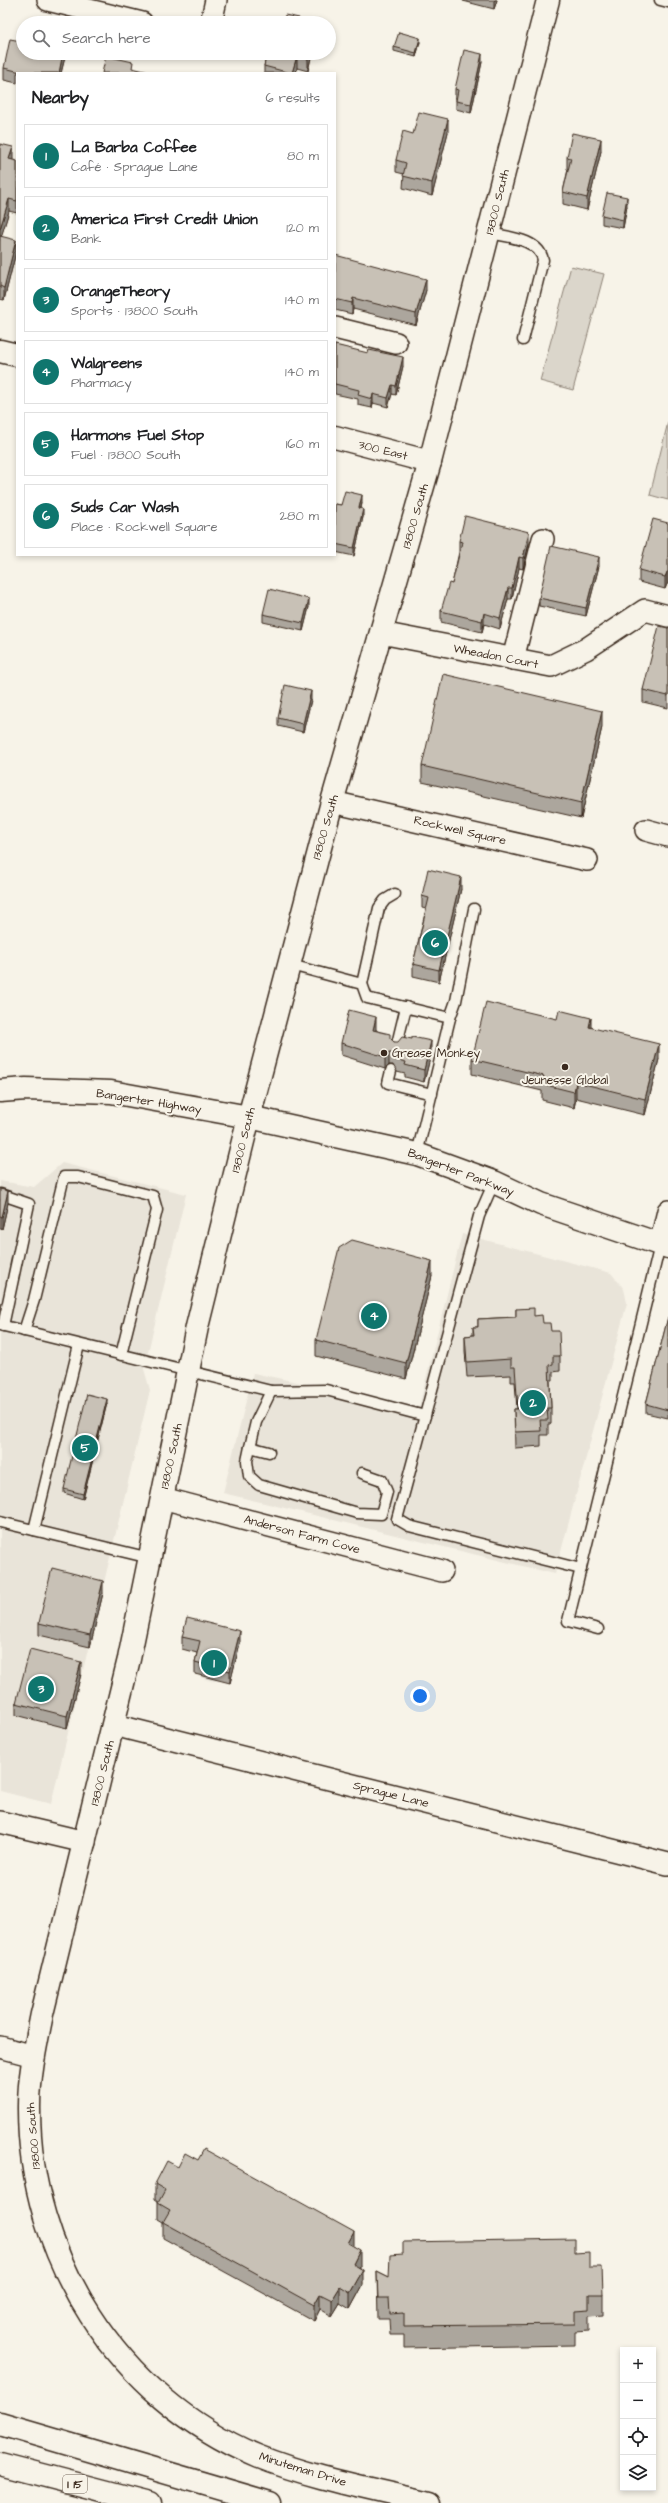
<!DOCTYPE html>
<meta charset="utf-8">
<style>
body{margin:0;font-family:"Architects Daughter",sans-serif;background:#f2f2f2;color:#202124}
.controls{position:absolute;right:12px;bottom:12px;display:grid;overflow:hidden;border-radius:0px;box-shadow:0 2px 6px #0003}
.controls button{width:36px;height:36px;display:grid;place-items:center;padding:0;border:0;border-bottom:1px solid #e0e0e0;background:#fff;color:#202124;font:20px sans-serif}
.you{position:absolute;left:420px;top:1696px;width:14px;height:14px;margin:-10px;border:3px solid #fff;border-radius:50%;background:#1a73e8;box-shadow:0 0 0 6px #1a73e833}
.badge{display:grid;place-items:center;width:26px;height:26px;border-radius:50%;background:#0f766e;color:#fff;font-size:13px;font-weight:700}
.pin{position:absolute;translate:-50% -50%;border:2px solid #fff;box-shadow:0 1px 4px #0006}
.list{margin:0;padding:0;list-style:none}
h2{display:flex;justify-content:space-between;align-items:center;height:52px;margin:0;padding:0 16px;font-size:17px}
h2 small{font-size:13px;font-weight:400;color:#757577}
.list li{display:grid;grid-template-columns:26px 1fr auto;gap:12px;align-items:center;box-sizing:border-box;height:64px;margin:0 8px 8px;padding:0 8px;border:1px solid #e0e0e0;border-radius:0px}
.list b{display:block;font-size:15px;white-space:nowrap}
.list p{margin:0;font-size:13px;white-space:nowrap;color:#757577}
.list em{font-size:13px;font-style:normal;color:#757577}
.icon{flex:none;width:22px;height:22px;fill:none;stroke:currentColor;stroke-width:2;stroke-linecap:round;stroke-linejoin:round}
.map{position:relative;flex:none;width:668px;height:2503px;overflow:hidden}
.search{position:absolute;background:#fff;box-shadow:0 2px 6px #0003;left:16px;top:16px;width:320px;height:44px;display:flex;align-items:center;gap:10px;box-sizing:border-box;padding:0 14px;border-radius:22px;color:#757577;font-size:15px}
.panel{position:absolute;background:#fff;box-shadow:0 2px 6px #0003;left:16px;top:72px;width:320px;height:484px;border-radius:0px}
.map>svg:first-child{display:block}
</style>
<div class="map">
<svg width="668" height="2503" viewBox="0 0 668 2503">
<rect width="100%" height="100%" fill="#f7f3e8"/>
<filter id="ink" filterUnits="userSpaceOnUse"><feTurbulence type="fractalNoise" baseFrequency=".025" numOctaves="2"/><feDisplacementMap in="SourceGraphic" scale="8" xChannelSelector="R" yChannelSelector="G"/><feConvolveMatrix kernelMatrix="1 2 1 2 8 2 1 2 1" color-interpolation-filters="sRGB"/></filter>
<g filter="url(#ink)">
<!-- built -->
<g fill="#e9e4d9">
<path d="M62,1163L186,1194L144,1369L150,1390L51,1804L0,1791V1181L34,1187Z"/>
<path d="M462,1234L611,1273L624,1289L627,1303L555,1574L223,1493L253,1373L419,1407Z"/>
</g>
<!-- green -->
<g fill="#dbd6cb" stroke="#8b8074">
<path d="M571,266L604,274L573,390L540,381Z"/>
<path d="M668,422V500L650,495Z"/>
</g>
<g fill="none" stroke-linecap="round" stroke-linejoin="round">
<!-- service casing -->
<g stroke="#3b2a1e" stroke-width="13">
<g id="service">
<path d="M660,0L668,2"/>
<path d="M490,233C508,237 539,239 543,260L523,340"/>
<path d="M287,964L362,984L367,998L450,1018"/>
<path d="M362,984L379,908L385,900L395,894"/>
<path d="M396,1048L406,1007"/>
<path d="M391,1071L388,1083L432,1094"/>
<path d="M417,1154L450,1018L456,1001L474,909"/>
<path d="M494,1182L479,1216L397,1519L409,1526L581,1569"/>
<path d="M0,1194L29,1204L3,1326"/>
<path d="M0,1325L271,1391L326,1390L425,1416"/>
<path d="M24,1331L34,1300L64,1177H78L153,1196L157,1210L121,1355"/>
<path d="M250,1447L256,1422L271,1391"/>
<path d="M269,1452L250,1447L247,1461L249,1476L259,1485L357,1513L381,1514L387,1492L382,1480L362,1473"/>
<path d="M0,1522L150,1558"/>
<path d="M34,1530L79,1345"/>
<path d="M598,1629L568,1621L660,1245"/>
</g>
</g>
<!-- minor casing -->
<g stroke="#3b2a1e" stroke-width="24">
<g id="minor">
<path d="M48,0L142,23"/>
<path d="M211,23L216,0"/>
<path d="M335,328L396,343"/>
<path d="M381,633L551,666L586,649L645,610L668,616"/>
<path d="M513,659L543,539"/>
<path d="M332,802L587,860"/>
<path d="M646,830L668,836"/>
<path d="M660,1245L668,1211"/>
<path d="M162,1498L442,1571"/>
<path d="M114,1725L668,1864"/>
<path d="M0,1822L85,1842"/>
<path d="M0,2047L34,2056"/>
</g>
</g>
<!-- tertiary casing -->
<g stroke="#3b2a1e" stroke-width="25">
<path id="tertiary" d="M249,1117L197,1327L129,1659L42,2014C36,2044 29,2076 29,2106C28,2256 118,2398 257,2456C311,2478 372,2489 430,2503"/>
</g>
<!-- secondary casing -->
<g stroke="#3b2a1e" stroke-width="25">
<g id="secondary">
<path d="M0,351L17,355"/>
<path d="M335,437L430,462"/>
<path d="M0,1091L26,1089L111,1092L249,1117L417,1154L494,1182L541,1204L668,1247"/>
<path d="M249,1117L332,802L430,462L548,0"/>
</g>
</g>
<!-- motorway casing -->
<g stroke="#3b2a1e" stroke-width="25">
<g id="motorway">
<path d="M0,2424L270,2503"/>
<path d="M0,2464L150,2503"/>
</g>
</g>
<!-- service -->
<use href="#service" stroke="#f7f3e8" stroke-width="10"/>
<!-- minor -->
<use href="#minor" stroke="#f7f3e8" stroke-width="21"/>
<!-- tertiary -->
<use href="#tertiary" stroke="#f7f3e8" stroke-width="22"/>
<!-- secondary -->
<use href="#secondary" stroke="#f7f3e8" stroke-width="22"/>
<!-- motorway -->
<use href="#motorway" stroke="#f7f3e8" stroke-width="22"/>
</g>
<!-- wall -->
<g fill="#aca69d" stroke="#3b2a1e">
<path d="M463,0H497L494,9L463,1Z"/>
<path d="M420,42L416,57L394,51V47Z"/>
<path d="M65,53V57L61,73H17V83L4,80V68Z"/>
<path d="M267,53H312L308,71L297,68L296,73H264V66Z"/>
<path d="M482,62L471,113L456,109V98H455V89Z"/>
<path d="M448,132L432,196L403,188L404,174L396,172V160L413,134Z"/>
<path d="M0,144L13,159L12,160L17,161V213L9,211L1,236L16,252L4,300L0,299Z"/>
<path d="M601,151L587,210L563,204V192L568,169H567V157Z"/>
<path d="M627,206L623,228L602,224V215Z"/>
<path d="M335,255L426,290L416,325L353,309L352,314L335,310Z"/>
<path d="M335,345L403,366L396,395L392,394L388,407L373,403L372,408L358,405V399L335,394Z"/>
<path d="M362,503L361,509L363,517L354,556L335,552V504L341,505Z"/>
<path d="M668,523V584H667L665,589L639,582V570Z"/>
<path d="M459,541L529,543L523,569L519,568L512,599H508L500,629L484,624L482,632L441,622V611L452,584L459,552Z"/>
<path d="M599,566L586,616L539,606V598Z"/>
<path d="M309,607L303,631L263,622V614Z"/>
<path d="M668,628V708L643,702V690Z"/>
<path d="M311,700L303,732L278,726V718Z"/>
<path d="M602,727L581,818L422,782V766Z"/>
<path d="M461,889L439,982L413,976V964L426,909L422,908V896Z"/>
<path d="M591,1027L659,1059L645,1115L576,1098L574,1108L542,1100V1091L472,1074V1059Z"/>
<path d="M376,1029V1030L390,1038L394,1042L431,1054L424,1082L405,1077V1074L397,1072L393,1065H389L385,1069L341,1055V1043Z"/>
<path d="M0,1189L8,1203L2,1229H0Z"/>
<path d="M432,1276L406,1379L316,1356V1340Z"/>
<path d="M516,1309L534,1316L551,1331L560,1356V1371L553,1372V1380H550L551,1408V1424H548V1435H541V1446L515,1448L514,1409H517L515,1382H511V1375L467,1377L465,1351V1336L473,1335V1327H478V1319L516,1317Z"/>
<path d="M668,1317V1418L646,1413V1404Z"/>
<path d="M107,1403L83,1499L64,1493V1489Z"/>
<path d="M103,1593L90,1647L39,1635V1623Z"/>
<path d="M182,1637L240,1643L230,1683L195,1674V1662L197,1653L182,1649Z"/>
<path d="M81,1674L67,1728L16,1715V1703Z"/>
<path d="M178,2167L354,2247L360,2266V2267L363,2285L350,2309L340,2303L332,2316L320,2309L314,2321L163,2238V2222L158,2219V2202L155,2200V2184Z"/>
<path d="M575,2253L589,2267L603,2294V2315L589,2316V2331L575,2332V2345L404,2348V2335H390L389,2319H378L377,2272L389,2278Z"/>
</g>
<!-- shaded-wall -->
<g fill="#8c877f" stroke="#3b2a1e">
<path d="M495,0H497L494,9V1Z"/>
<path d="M420,38V42L416,57V53Z"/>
<path d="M63,53H65V57L61,73H59Z"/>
<path d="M309,53H312L308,71V59Z"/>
<path d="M482,54V62L471,113V104Z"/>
<path d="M297,56V68L296,73H292Z"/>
<path d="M448,119V132L432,196V183Z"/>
<path d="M601,139V151L587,210V198Z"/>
<path d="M13,147V159L9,172V159Z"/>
<path d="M627,197V206L623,228V220Z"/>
<path d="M9,199V211L0,241V229Z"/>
<path d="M16,240V252L4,300V288Z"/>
<path d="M426,279V290L416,325V314Z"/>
<path d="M353,298V309L352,314V303Z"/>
<path d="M403,357V366L396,395V386Z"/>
<path d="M392,385V394L388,407V398Z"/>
<path d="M373,394V403L372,408V399Z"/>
<path d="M362,495V503L359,517V508Z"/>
<path d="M363,509V517L354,556V548Z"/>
<path d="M529,532V543L523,569V558Z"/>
<path d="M519,557V568L512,599V588Z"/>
<path d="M599,557V566L586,616V608Z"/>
<path d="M667,572V584L665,589V577Z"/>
<path d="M508,588V599L500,629V618Z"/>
<path d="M309,599V607L303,631V623Z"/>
<path d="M484,613V624L482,632V621Z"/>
<path d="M311,691V700L303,732V724Z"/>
<path d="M602,711V727L581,818V803Z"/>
<path d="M461,877V889L439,982V970Z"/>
<path d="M376,1017V1029L373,1042V1030Z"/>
<path d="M591,1018V1034L589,1027Z"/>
<path d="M431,1041V1054L424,1082V1070Z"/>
<path d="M659,1044V1059L645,1115V1099Z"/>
<path d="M389,1053V1065L385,1069V1057Z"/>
<path d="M576,1082V1098L574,1108V1092Z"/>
<path d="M8,1191V1203L2,1229V1217Z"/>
<path d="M432,1261V1276L406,1379V1363Z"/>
<path d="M107,1399V1403L83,1499V1494Z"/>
<path d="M103,1581V1593L90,1647V1635Z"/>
<path d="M240,1631V1643L230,1683V1671Z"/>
<path d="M81,1662V1674L67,1728V1716Z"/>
<path d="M354,2232V2247L348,2243Z"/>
<path d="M360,2250V2266L353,2279V2264Z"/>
<path d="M363,2270V2285L350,2309V2293Z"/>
<path d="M340,2287V2303L332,2316V2300Z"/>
<path d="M320,2294V2309L314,2321V2305Z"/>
</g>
<!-- building -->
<g fill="#c8c1b6" stroke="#3b2a1e">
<path d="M285,15L299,18L298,23H283Z"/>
<path d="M399,32L420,38L416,53L394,47Z"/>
<path d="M22,35L23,36V53H63L59,73H25L4,68L10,39L21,41Z"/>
<path d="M464,50L482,54L471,104L456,101L458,90L455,89Z"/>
<path d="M267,53H309L308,59L297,56L292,73H290L264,66Z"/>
<path d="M106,56L133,62L132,68L153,73H102Z"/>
<path d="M419,112L448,119L432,183L403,176L406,163L396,160L403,131L413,134Z"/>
<path d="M572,133L601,139L587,198L563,192L571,158L567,157Z"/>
<path d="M0,144L13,147L9,159L17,161V201L9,199L0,229Z"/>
<path d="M607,193L627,197L623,220L602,215Z"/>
<path d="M0,236L16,240L4,288L0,286Z"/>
<path d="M335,255L426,279L416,314L353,298L352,303L335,299Z"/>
<path d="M335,345L368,353L369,350L403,357L396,386L392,385L388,398L373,394L372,399L358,395L359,390L335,384Z"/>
<path d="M345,491L362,495L359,508L363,509L354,548L335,544V504L341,505Z"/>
<path d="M465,516L529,532L523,558L519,557L512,588H508L500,618L484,613L482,621L441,611L449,583L452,584L462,542L459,541Z"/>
<path d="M653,519L668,523V572H667L665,577L639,570Z"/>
<path d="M551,546L599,557L586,608L539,598Z"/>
<path d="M269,589L309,599L303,623L263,614Z"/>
<path d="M659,626L668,628V696L643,690Z"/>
<path d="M443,674L602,711L581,803L422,766Z"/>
<path d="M285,685L311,691L303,724L278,718Z"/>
<path d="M428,869L461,877L439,970L413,964L429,898L422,896Z"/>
<path d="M486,1002L557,1019L559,1010L591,1018L589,1027L659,1044L645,1099L576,1082L574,1092L542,1084L544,1076L472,1059Z"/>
<path d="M349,1010L376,1017L373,1030L390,1034V1038L394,1042H398L402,1037L412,1039V1037L431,1041L424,1070L405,1065L406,1062L397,1060L393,1053H389L385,1057L341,1043Z"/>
<path d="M0,1189L8,1191L2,1217L0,1216Z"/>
<path d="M352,1240L432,1261L406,1363L316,1340L339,1248Z"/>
<path d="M534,1308V1316L542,1315L543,1323H550L551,1331H559L560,1356H553V1364L549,1365L551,1408H547L548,1420H540L541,1431L515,1432L514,1409H518L515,1367H511V1359L467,1362L465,1336L474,1335L473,1327H478V1319L516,1317V1309Z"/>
<path d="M668,1317V1410L646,1404Z"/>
<path d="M87,1394L107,1399L83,1494L64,1489Z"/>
<path d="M52,1568L103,1581L90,1635L39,1623Z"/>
<path d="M187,1618L240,1631L230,1671L195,1662L200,1641L182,1637Z"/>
<path d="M30,1649L81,1662L67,1716L16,1703Z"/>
<path d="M204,2149L354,2232L348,2243L360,2250L353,2264L363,2270L350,2293L340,2287L332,2300L320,2294L314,2305L163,2222L170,2210L158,2203L165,2190L155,2184L167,2161L178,2167L185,2153L198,2160Z"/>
<path d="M575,2239V2253L589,2252V2267H602L603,2294H589V2310L575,2311V2324L404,2326V2313L390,2314L389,2298H378L377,2272L389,2278L390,2255L403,2254V2242Z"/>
</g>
</g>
<!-- markers -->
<g fill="#3b2a1e" stroke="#f7f3e8" stroke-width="1.5">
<circle cx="384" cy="1053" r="4"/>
<circle cx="565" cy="1067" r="4"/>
</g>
<g text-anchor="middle" stroke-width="4" stroke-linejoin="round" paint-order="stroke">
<!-- shield labels -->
<rect fill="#f7f3e8" stroke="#73665b" stroke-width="1" x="63" y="2475" width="24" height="18" rx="3"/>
<g font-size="11" font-weight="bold" fill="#3b2a1e">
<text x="75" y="2488">I 15</text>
</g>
<!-- street labels -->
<g font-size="12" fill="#3b2a1e" stroke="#f7f3e8">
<text transform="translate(497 202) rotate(-76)" y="4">13800 South</text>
<text transform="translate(383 450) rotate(14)" y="4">300 East</text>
<text transform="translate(415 516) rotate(-74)" y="4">13800 South</text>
<text transform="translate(496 656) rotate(11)" y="4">Wheadon Court</text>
<text transform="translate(325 827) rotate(-74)" y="4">13800 South</text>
<text transform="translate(460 830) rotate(13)" y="4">Rockwell Square</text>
<text transform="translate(149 1101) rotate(9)" y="4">Bangerter Highway</text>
<text transform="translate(243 1140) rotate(-76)" y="4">13800 South</text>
<text transform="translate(461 1172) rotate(21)" y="4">Bangerter Parkway</text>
<text transform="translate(171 1456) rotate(-78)" y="4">13800 South</text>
<text transform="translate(302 1534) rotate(15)" y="4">Anderson Farm Cove</text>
<text transform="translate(102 1773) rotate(-76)" y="4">13800 South</text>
<text transform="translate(391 1794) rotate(14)" y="4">Sprague Lane</text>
<text transform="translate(33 2136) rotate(-95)" y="4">13800 South</text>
<text transform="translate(303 2469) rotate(17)" y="4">Minuteman Drive</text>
</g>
<!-- poi labels -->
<g font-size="12" fill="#3b2a1e" stroke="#f7f3e8" text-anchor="start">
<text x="392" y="1057">Grease Monkey</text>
<text x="565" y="1084" text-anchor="middle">Jeunesse Global</text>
</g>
</g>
</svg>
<div class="controls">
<button>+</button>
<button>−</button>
<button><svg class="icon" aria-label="locate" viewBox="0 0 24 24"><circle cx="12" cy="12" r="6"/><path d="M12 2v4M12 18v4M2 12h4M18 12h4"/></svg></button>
<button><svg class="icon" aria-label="layers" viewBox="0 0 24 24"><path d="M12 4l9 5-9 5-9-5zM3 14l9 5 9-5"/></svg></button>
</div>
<div class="you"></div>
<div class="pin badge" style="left:214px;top:1663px">1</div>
<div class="pin badge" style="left:533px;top:1403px">2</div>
<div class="pin badge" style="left:41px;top:1689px">3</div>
<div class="pin badge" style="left:374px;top:1316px">4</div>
<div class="pin badge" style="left:85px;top:1448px">5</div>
<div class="pin badge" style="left:435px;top:943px">6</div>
<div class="search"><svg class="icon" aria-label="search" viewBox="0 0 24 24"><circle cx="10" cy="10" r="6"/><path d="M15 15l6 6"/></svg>Search here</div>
<section class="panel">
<h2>Nearby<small>6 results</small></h2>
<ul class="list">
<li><span class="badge">1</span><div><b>La Barba Coffee</b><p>Café · Sprague Lane</p></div><em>80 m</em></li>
<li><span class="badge">2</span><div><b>America First Credit Union</b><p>Bank</p></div><em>120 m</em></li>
<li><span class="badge">3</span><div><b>OrangeTheory</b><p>Sports · 13800 South</p></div><em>140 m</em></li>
<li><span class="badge">4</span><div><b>Walgreens</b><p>Pharmacy</p></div><em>140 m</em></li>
<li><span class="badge">5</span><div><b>Harmons Fuel Stop</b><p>Fuel · 13800 South</p></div><em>160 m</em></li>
<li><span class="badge">6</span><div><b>Suds Car Wash</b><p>Place · Rockwell Square</p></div><em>280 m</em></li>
</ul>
</section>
</div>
